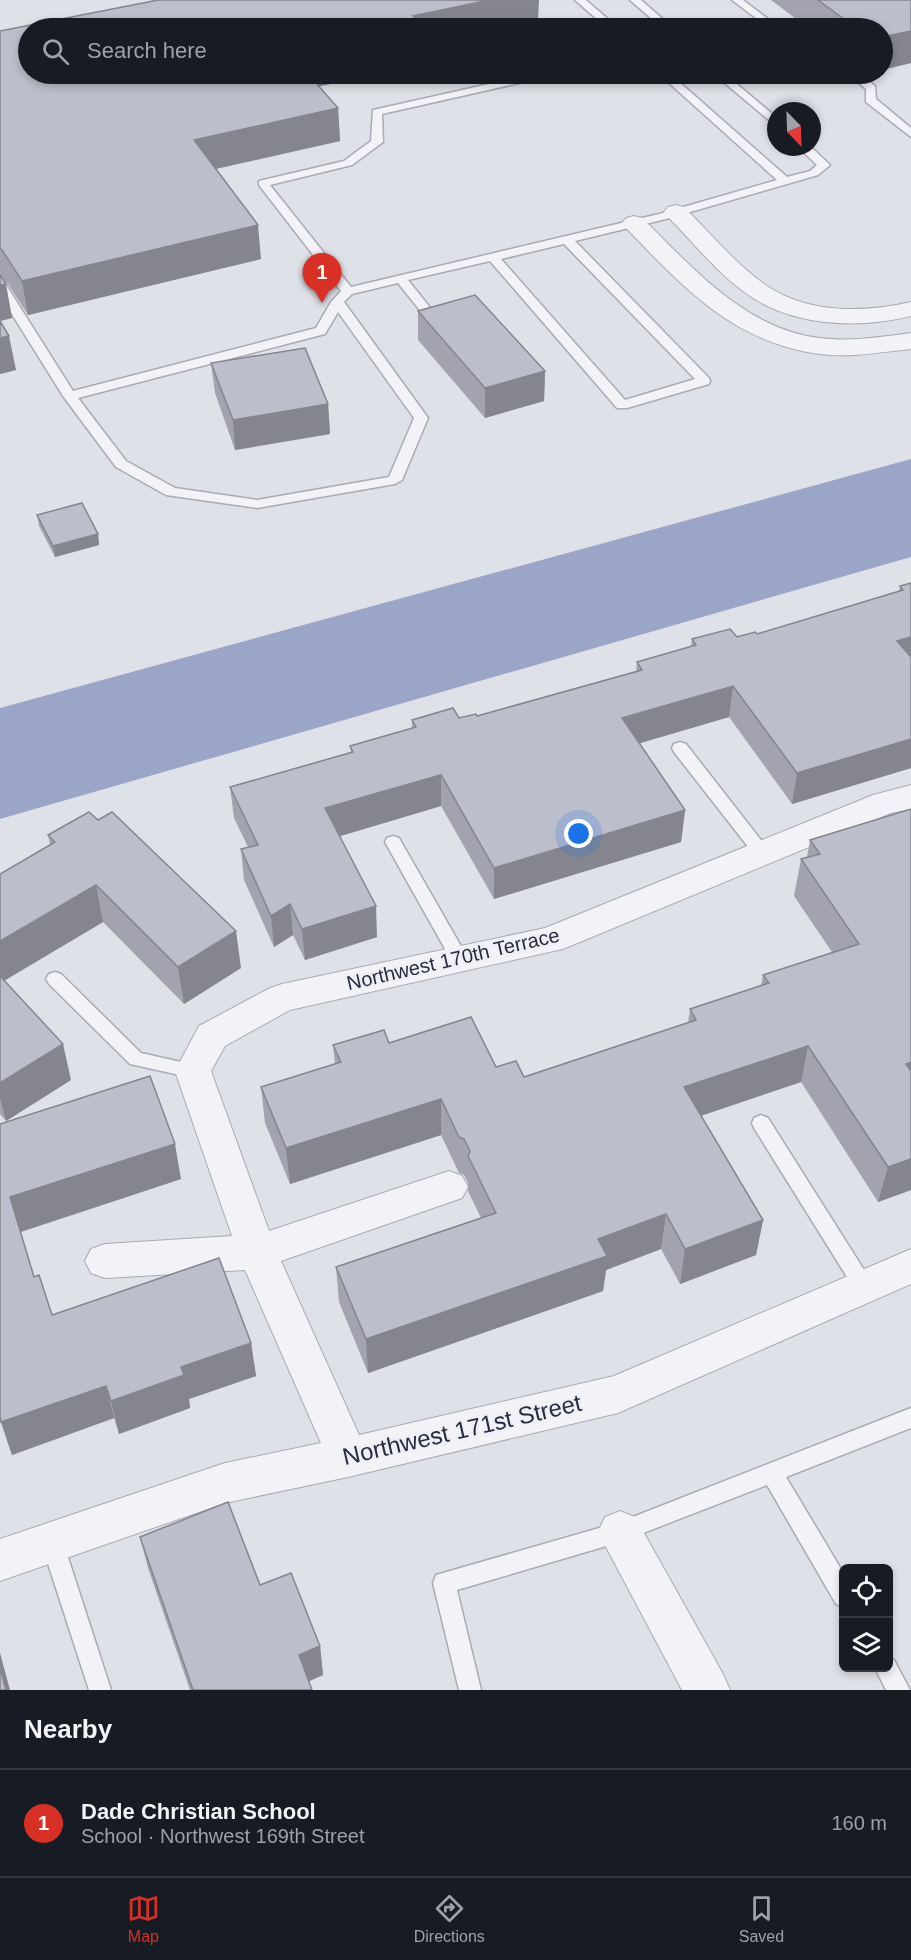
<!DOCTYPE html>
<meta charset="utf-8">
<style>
body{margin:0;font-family:Helvetica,sans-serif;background:#20242c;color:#f1f3f6}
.controls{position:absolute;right:18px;bottom:18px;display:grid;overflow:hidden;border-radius:9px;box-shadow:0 3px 9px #0003}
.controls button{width:54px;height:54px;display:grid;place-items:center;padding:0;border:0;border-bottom:2px solid #363941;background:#171b24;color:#f1f3f6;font:30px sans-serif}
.compass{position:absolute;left:767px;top:102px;width:54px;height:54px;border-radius:50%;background:#171b24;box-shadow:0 3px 9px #0003;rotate:157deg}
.you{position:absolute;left:579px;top:834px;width:21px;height:21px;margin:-15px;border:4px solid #fff;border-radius:50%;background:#1a73e8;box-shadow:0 0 0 9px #1a73e833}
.badge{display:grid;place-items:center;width:39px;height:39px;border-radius:50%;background:#d93025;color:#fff;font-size:20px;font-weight:700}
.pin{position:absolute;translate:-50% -50px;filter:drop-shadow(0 2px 3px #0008)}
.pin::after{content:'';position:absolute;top:32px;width:21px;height:18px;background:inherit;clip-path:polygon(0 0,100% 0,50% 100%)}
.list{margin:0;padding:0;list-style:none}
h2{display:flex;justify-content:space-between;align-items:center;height:78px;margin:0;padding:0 24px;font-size:26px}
h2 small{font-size:20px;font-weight:400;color:#9ea1a6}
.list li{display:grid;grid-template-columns:39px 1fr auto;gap:18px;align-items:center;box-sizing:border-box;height:108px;padding:0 24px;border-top:2px solid #363941}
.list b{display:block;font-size:22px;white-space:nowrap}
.list p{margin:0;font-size:20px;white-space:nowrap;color:#9ea1a6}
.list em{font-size:20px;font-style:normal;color:#9ea1a6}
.icon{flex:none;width:33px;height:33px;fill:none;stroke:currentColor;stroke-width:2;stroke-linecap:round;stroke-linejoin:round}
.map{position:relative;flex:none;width:911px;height:1690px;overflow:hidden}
.search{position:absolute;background:#171b24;box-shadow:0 3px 9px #0003;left:18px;right:18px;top:18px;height:66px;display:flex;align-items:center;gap:15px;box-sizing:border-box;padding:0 21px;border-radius:33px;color:#9ea1a6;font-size:22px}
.sheet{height:186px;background:#171b24}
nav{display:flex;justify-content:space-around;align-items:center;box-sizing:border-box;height:84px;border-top:2px solid #363941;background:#171b24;font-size:16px;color:#9ea1a6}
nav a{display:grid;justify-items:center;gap:3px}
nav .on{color:#d93025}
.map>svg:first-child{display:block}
</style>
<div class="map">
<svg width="911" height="1690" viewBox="0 0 911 1690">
<rect width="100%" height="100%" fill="#dfe1e8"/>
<!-- water -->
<path fill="#9ba5c7" d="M911,459V557L0,819V708Z"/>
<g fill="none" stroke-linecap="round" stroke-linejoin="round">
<!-- service casing -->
<g stroke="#a8aab5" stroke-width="3">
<g id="service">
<path d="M575,0H586L618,28H607Z"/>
<path d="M630,0H641L673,28H662Z"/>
<path d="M732,0H743L780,28H769Z"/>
<path d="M534,74H551L546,77L382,114L383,142L352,165L270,185L351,287L659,214L777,180L659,74H670L787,177L810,171L817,165L798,147H811L830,165L818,175L666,219L575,241L709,378L710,381L709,384L627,408H617L490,261L408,280L440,320L434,324L430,323L398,283L352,294L344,302L428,418L402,480L395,484L257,508L166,495L116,467L63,396L0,295V281L6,285L73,391L316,328L331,302L341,291L259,185V181L344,161L371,141L373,110ZM564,244L695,379L625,400L501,259ZM338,312L414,418L389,477L257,500L175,488L126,461L78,398L325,334Z"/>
<path d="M714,74H725L776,117V126Z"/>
<path d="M848,74H859L875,86L876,99L911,128V137L866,102V89Z"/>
<path d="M680,742L686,744L768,849L770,853L768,857H756L674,752L672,748L674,744Z"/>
<path d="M393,836L399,838L466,955L469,960L466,965L460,967L454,965L385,842L387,838Z"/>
<path d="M55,972L61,974L141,1053L199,1066L202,1071L199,1076L193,1078L130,1064L49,984L46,979L49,974Z"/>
<path d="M761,1115L768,1118L871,1281L874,1287L871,1293L864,1296L857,1293L754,1128L752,1123L754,1118Z"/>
<path d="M911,1408V1428L786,1477L844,1574V1607L836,1604L767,1485L620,1542L457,1590L481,1690H459L433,1583L436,1575L620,1522Z"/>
<path d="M52,1531L60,1535L63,1542L111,1690H89L41,1542L44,1535Z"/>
<path d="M888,1658L894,1660L910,1690H886L875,1668H888Z"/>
</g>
</g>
<!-- minor casing -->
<g stroke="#a8aab5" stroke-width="2">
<g id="minor">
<path d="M676,205L684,207C710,233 734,262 764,284C807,314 863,313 911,302V316C858,329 793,327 747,294C717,273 694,243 668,217L664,212L668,207Z"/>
<path d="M634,216L642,218C693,268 745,329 820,338C850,342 881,337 911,333V349C881,352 850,358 820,354C734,343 683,287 626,228L622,223L626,218Z"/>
<path d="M911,785V809L891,813L563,949L290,1010L225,1046L211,1071L269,1231L449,1171L462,1176L468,1187L462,1198L281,1261L359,1435L614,1376L911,1249V1284L618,1413L348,1477L225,1503L0,1581V1539L225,1463L321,1443L245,1270L105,1278L91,1273L85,1261L91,1249L105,1244L232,1236L175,1071L199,1026L270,988L282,984L545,928L873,795Z"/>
<path d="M620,1511L635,1517L723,1674L730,1690H682L598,1532L605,1517Z"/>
</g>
</g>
<!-- service -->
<use href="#service" fill="#f2f2f7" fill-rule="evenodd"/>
<!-- minor -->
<use href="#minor" fill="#f2f2f7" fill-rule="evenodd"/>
</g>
<!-- wall -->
<g fill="#a3a3af">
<path d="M771,0H911V63L882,70V28H808Z"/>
<path d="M538,21L28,74H378L319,86L338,108L340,141L216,169L261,259L28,315L8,284L4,281L12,318L0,321L16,370L0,374V31Z"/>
<path d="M418,311L545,371L544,401L485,418L418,340Z"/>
<path d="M211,363L328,404L330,434L235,450L215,393Z"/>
<path d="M37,515L98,534L99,545L55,557L39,526Z"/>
<path d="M911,583V768L792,804L729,717L640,743L685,810L681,842L494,899L441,806L340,836L377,937L305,960L293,935L274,947L244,880L241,849L248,847L234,818L230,787L351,752L350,746L412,729V720L459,718L477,716L636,671L637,662L691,647L692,639L737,637L757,634L899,591L900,586Z"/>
<path d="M911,809V1190L878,1202L801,1082L701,1116L763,1220L756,1255L680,1284L661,1249L606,1270L603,1291L368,1373L339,1302L336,1267L481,1218L468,1191V1183L464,1175L459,1173L441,1135L290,1184L265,1123L261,1087L335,1064L333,1045L389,1043L496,1067L524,1077L688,1023L690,1009L761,986L763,975L832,952L794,896L801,859L807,857L810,840Z"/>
<path d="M48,835L241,968L184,1004L103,922L4,981L71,1080L6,1121L0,1114V874L50,845Z"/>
<path d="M0,1124L181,1179L21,1232L34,1277L52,1315L251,1343L256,1376L189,1399L190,1408L119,1434L114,1418L12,1455L1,1422Z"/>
<path d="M140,1537L260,1585L320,1646L323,1675L309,1681L312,1690H190L148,1568Z"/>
</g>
<!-- shaded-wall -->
<g fill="#84858e">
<path d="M489,0H539L538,21L504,28H413V16Z"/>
<path d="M911,31V63L882,70V37Z"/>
<path d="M296,74H378L297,91Z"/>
<path d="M338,108L340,141L197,173L194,140Z"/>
<path d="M258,225L261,259L28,315L22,281Z"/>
<path d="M6,284L12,318L0,321V285Z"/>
<path d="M9,336L16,370L0,374V338Z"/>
<path d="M545,371L544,401L485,418V388Z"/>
<path d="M328,404L330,434L235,450L233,420Z"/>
<path d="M98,534L99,545L55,557L53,546Z"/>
<path d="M911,637V666L897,641Z"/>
<path d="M733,686L729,717L620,749L622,718Z"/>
<path d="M911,739V768L792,804L797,773Z"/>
<path d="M441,775V806L327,840L325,808Z"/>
<path d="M685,810L681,842L494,899V868Z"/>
<path d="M96,885L103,922L0,983V941Z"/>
<path d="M290,904L293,935L274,947L271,916Z"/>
<path d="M376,906L377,937L305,960L302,929Z"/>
<path d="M236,931L241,968L184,1004L178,967Z"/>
<path d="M63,1044L71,1080L6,1121L0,1098V1083Z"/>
<path d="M808,1046L801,1082L679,1123L684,1087Z"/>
<path d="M911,1062V1095L906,1064Z"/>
<path d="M441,1099V1135L290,1184L286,1148Z"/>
<path d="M175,1144L181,1179L20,1232L10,1197Z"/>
<path d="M911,1159V1190L878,1202L888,1167Z"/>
<path d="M666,1214L661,1249L606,1270L603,1291L368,1373L366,1339L598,1239Z"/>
<path d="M763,1220L756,1255L680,1284L685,1249Z"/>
<path d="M251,1343L256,1376L189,1399L190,1408L119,1434L111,1401L181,1367Z"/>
<path d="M106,1386L114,1418L12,1455L1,1422Z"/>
<path d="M320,1646L323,1675L303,1684L299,1655Z"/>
<path d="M0,1653L10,1690H6L0,1668Z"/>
</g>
<!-- building -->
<g fill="#bdbecb" stroke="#84858e" stroke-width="1.5">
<path d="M158,0H489L413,16L425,28H28V74H308L338,108L194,140L258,225L22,281L2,250L0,249V31Z"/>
<path d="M818,0H911V31L882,37V28H856Z"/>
<path d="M0,275L6,284L0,285Z"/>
<path d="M475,295L545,371L485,388L418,311Z"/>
<path d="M0,321L9,336L0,338Z"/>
<path d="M305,348L328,404L233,420L211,363Z"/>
<path d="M82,503L98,534L53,546L37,515Z"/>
<path d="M911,583V637L897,641L911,657V739L797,773L733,686L622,718L685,810L494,868L441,775L325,808L376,906L302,929L290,904L271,916L241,849L258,845L230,787L353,752L350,746L416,727L412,720L453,708L459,718L476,714L477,716L642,670L637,662L696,645L692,639L730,629L737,637L755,632L757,634L903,590L900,586Z"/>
<path d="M911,809V1062L906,1064L911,1071V1159L888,1167L808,1046L684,1087L763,1220L685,1249L666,1214L598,1239L607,1256L366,1339L336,1267L496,1213L468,1156L470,1151L464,1139L459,1137L441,1099L286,1148L261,1087L341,1062L333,1045L384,1030L389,1043L471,1017L496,1067L516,1061L524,1077L696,1020L690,1009L769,983L763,975L859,944L801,859L820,854L810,840Z"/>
<path d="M89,812L98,820L112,812L236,931L178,967L96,885L0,941V874L55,842L48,835Z"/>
<path d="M0,976L63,1044L0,1083Z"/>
<path d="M150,1076L175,1144L10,1197L34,1277L39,1275L52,1315L219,1258L251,1343L181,1367L184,1375L111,1401L106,1386L1,1422L0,1417V1124Z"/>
<path d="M228,1502L260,1585L291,1573L320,1646L299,1655L312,1690H193L140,1537Z"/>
<path d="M0,1668L6,1690H0Z"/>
</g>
<g text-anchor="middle" stroke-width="5" stroke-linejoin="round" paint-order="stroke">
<!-- street labels -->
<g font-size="20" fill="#292b3f" stroke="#eff0f6">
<text transform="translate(453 959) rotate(-13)" y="7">Northwest 170th Terrace</text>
</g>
<!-- near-street labels -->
<g font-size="24" fill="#292b3f" stroke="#eff0f6">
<text transform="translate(462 1430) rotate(-13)" y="8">Northwest 171st Street</text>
</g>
</g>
</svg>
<div class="controls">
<button><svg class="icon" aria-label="locate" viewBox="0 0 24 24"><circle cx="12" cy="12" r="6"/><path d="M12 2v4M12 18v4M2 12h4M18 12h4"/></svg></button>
<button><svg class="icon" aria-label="layers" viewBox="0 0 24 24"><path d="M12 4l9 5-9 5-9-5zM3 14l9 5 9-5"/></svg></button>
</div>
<svg class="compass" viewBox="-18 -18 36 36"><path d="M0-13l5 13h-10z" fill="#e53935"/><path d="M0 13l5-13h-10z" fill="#9ea1a6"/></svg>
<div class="you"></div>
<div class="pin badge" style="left:322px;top:303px">1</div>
<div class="search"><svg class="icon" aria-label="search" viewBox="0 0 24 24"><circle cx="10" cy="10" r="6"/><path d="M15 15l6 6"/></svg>Search here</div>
</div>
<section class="sheet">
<h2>Nearby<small></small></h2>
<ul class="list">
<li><span class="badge">1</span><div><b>Dade Christian School</b><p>School · Northwest 169th Street</p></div><em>160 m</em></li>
</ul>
</section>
<nav>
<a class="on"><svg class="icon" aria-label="map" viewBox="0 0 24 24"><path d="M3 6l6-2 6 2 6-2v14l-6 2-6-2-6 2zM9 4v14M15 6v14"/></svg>Map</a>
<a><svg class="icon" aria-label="directions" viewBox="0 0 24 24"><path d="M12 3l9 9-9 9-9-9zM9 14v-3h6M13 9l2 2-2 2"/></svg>Directions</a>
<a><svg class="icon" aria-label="saved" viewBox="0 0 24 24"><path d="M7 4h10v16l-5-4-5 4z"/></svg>Saved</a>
</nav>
